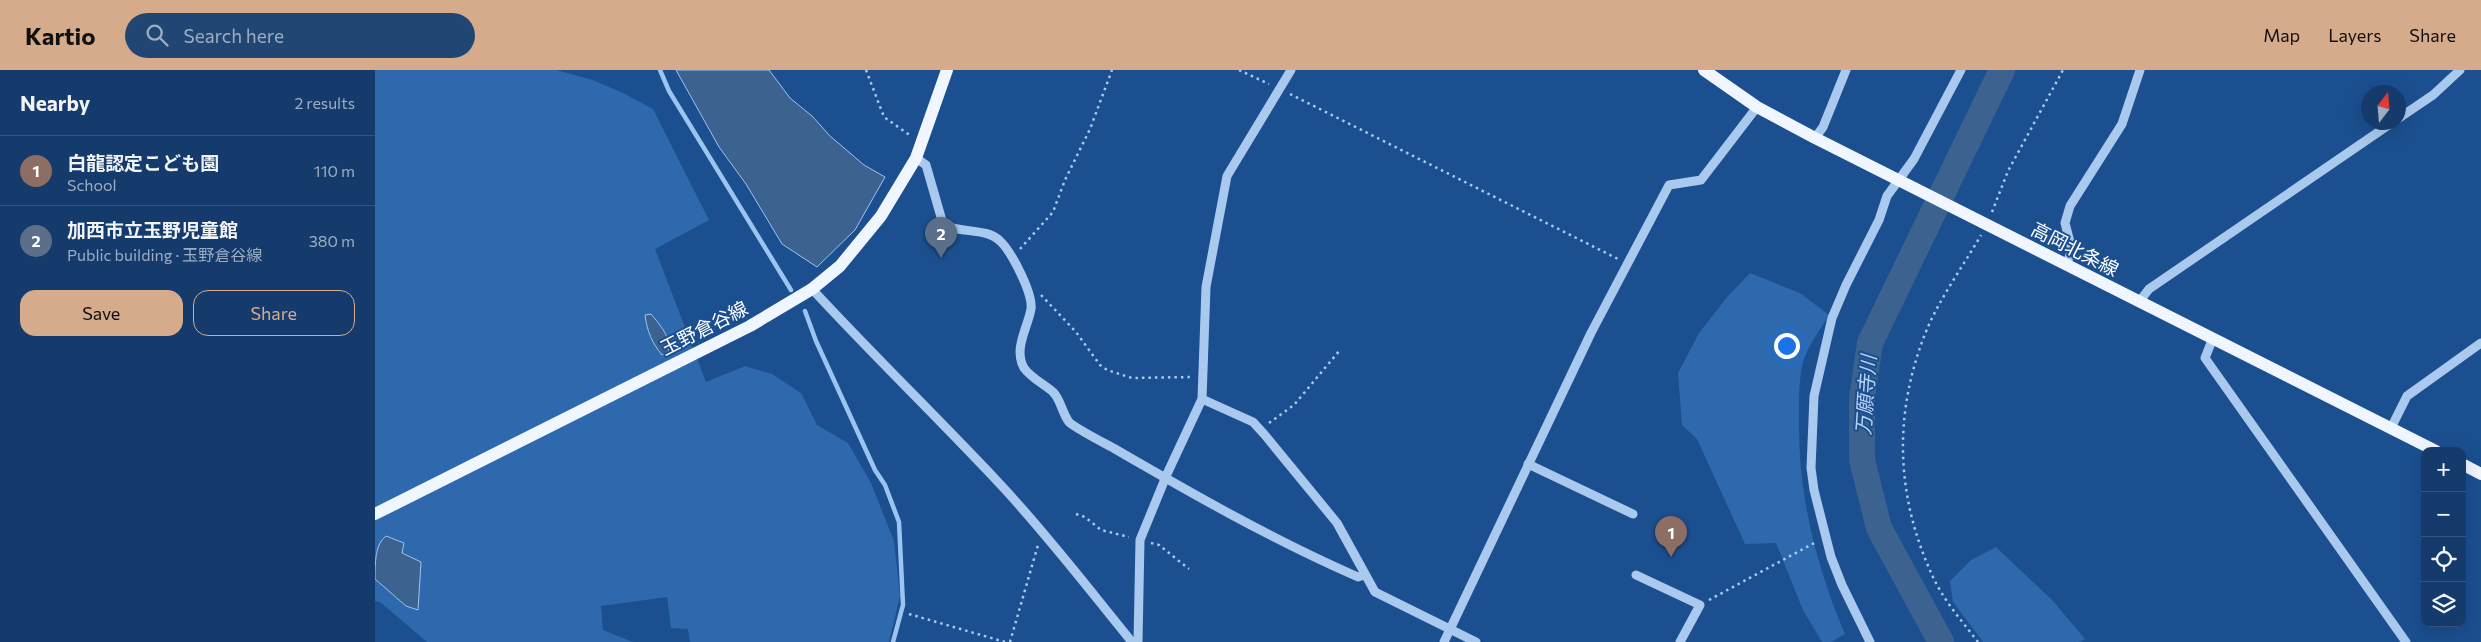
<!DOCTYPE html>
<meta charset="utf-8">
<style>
body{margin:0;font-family:Commissioner,"Noto Sans JP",sans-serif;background:#214673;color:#f1f3f6}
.controls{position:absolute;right:15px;bottom:15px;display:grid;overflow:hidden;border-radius:10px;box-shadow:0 5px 20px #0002}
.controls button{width:45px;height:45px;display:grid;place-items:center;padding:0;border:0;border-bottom:1px solid #33557e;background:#143b6b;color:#f1f3f6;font:25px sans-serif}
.compass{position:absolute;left:1986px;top:15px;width:45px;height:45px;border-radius:50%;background:#143b6b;box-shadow:0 5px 20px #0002;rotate:16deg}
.you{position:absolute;left:1411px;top:275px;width:18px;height:18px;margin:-12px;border:4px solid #fff;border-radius:50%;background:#1a73e8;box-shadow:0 0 0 8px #1a73e833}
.badge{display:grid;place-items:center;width:32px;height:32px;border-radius:50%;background:#d6ab8b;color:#fff;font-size:16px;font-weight:700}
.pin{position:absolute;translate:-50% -41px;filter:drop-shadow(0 1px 2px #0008)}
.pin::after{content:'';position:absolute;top:26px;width:18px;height:15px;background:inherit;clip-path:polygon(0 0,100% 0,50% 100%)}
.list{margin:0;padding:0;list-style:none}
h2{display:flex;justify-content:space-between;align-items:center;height:65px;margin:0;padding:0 20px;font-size:21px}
h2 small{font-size:16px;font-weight:400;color:#9dadc1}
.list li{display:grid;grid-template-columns:32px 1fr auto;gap:15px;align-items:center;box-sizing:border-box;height:70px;padding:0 20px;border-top:1px solid #33557e}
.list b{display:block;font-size:19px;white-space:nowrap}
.list p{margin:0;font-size:16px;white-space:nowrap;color:#9dadc1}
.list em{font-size:16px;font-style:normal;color:#9dadc1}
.actions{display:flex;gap:10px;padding:15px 20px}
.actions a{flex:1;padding:11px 0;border:1px solid #d6ab8b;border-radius:15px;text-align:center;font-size:18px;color:#d6ab8b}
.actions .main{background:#d6ab8b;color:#111}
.icon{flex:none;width:28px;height:28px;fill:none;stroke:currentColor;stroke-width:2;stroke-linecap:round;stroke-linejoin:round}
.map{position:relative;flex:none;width:2106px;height:572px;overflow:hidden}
header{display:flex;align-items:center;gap:30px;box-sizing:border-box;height:70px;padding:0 25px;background:#d6ab8b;color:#111}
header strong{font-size:24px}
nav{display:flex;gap:28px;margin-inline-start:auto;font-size:18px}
.search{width:350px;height:45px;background:#214673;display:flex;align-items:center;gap:12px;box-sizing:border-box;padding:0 18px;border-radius:28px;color:#9dadc1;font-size:19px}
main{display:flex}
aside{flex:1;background:#143b6b}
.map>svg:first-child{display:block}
</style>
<header>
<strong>Kartio</strong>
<div class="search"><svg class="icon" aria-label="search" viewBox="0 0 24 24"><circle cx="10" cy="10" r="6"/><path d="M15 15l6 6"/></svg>Search here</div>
<nav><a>Map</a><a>Layers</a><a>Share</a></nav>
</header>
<main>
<aside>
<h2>Nearby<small>2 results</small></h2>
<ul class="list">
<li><span class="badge" style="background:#8d6e63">1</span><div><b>白龍認定こども園</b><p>School</p></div><em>110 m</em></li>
<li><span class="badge" style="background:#5c6f8a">2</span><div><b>加西市立玉野児童館</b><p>Public building · 玉野倉谷線</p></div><em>380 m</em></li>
</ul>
<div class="actions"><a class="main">Save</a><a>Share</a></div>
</aside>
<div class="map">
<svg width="2106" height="572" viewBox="0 0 2106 572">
<rect width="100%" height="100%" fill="#1b4f8f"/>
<!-- green -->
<g fill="#2e69ad">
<path d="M0,0H181L218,10L248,23L278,39L334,150L280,179L331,312L370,296L397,304L426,323L442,355L473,373L496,413L519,471L525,526L514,572H315L313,559L296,558L292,527L226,536L228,560L258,572H52L5,532L0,531Z"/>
<path d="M1375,203L1425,223L1454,245C1446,259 1432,277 1428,292C1423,313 1424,336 1424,357C1424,429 1442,498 1470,564L1456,572H1447L1428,540L1401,473L1370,474L1322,369L1307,355L1303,303L1324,263L1353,226Z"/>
<path d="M1621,477L1678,531L1710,569L1704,572H1608L1578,532L1575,511L1596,490Z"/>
</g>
<!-- water -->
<g fill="#3c6290" stroke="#9cc4f0">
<path d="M301,0H394L415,28L437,46L455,66L489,95L510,107L480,160L442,197L407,174L371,114L344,77Z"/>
<path d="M276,244C285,255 297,268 293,283L287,285C277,273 272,261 270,245Z"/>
<path d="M11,466L29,473L27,483L46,492L43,540L31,536L0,509C0,493 0,474 11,466Z"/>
</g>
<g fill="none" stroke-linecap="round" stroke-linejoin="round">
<!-- stream -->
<g stroke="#9cc4f0" stroke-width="4.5">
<path d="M285,0L294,21L416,220"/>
<path d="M430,241L441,271L500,400L510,415L524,452L528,535L518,572"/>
</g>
<!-- river -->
<path stroke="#3c6290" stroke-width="26" d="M1566,572L1504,458L1487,390V328L1495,273L1627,0"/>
<!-- path -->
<g stroke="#a9c9ee" stroke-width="2.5" stroke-dasharray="2.5 4" stroke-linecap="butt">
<path d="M491,0L509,47L536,66"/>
<path d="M864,0L894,14"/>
<path d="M915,24L1243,189"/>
<path d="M1617,142L1633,101L1688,0"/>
<path d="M645,179L678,142L690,110L715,59L737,0"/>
<path d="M666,225L701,262L725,295L732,300L757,308L817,307"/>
<path d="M894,353L919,335L965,280"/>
<path d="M701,444L710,447L726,460L754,467"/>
<path d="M776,473L784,475L814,499"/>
<path d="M1334,530L1441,472"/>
<path d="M534,544L630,572"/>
<path d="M635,572L663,475"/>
<path d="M1603,572C1587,551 1569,531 1558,507C1521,427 1518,346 1550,264C1564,229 1587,198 1606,165"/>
</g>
<!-- minor -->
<g stroke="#a9c9ee" stroke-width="9">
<path d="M2024,48L2058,25L2085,0"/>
<path d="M1440,68L1448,57L1471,0"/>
<path d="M541,88L551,95L568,154C584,164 611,157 625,171C636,181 658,223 656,239C653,257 638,279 649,298C656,308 669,314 678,322C686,330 687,343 694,352C698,357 731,374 740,379C816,423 893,467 974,503L983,507L989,505"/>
<path d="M1691,195L1697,180L1690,153L1695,136L1747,54L1765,0"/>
<path d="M437,219C498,285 562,347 624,413C671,463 713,518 757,572"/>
<path d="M1764,232L1774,219L2018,52"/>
<path d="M1838,268L1830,288L2031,572"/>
<path d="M827,329L878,352L889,364L962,453L1000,522L1101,572"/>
<path d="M2016,358L2032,326L2106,273"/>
<path d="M1153,394L1258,444"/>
<path d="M1261,505L1325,535L1305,572"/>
<path d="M763,572L765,470L792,404L827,329L831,217L852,106L916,0"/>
<path d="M1069,572L1216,263L1294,115L1326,110L1382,37"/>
<path d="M1495,572L1467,515L1456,487L1439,420L1436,398L1439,326L1457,248L1471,215L1504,150L1512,126L1539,89L1586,0"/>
</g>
<!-- major -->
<g stroke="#f0f6ff" stroke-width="12">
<path d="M1329,0L1382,37L1440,68L2061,381"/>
<path d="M2087,394L2106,404"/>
<path d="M0,444L375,256L437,219L465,196L506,146L541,88L572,0"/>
</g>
</g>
<g text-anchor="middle" stroke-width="4" stroke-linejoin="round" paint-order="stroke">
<!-- street labels -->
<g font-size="19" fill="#fff" stroke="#1b4f8f">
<text transform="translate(1700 179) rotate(27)" y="7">高岡北条線</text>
<text transform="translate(329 258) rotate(-27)" y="7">玉野倉谷線</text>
</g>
<!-- water labels -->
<g font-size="20" font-style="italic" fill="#b5d3f5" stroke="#1b4f8f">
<text transform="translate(1491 325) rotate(-86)" y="7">万願寺川</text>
</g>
</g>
</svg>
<div class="controls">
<button>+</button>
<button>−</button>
<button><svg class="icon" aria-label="locate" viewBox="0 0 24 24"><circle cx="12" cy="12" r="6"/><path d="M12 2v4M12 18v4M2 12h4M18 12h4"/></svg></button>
<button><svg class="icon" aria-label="layers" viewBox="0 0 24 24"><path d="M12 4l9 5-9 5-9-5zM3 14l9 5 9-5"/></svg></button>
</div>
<svg class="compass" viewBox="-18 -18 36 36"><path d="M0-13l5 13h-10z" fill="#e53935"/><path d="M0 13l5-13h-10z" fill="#9dadc1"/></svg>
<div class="you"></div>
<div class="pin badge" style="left:1296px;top:487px;background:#8d6e63">1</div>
<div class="pin badge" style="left:566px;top:188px;background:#5c6f8a">2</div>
</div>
</main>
